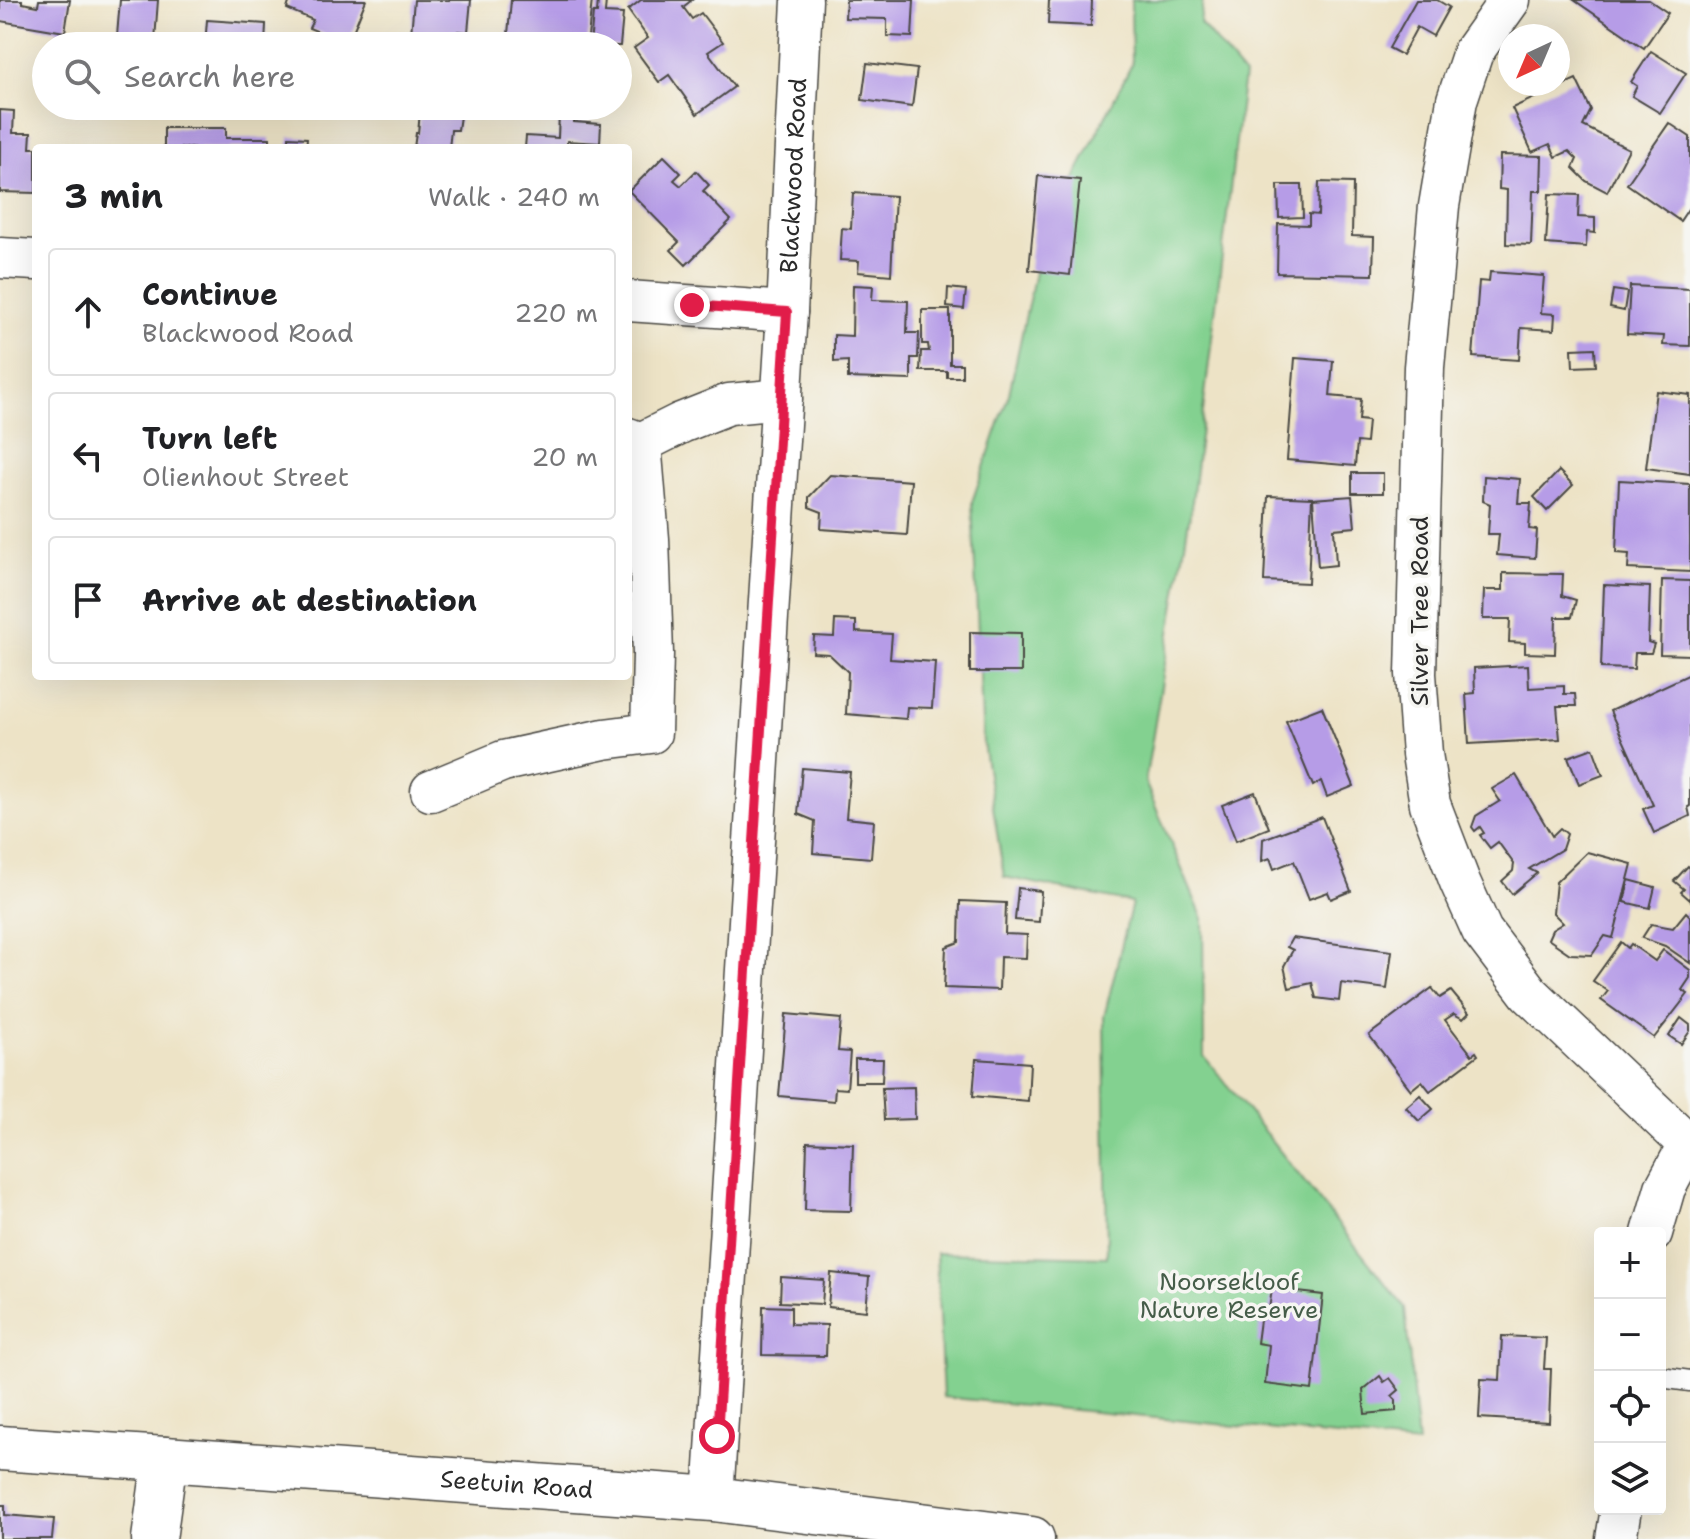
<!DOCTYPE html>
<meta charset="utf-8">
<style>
body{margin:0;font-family:"Shantell Sans",sans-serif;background:#f2f2f2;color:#202124}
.controls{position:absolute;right:24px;bottom:24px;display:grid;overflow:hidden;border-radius:8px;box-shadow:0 8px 32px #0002}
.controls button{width:72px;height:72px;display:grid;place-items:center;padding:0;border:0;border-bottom:2px solid #e0e0e0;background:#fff;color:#202124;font:40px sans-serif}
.compass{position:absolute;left:1498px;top:24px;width:72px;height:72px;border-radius:50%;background:#fff;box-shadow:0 8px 32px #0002;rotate:224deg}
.stop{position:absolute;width:24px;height:24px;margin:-18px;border:6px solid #e11d48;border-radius:50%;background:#fff}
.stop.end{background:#e11d48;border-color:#fff;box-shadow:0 2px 8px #0008}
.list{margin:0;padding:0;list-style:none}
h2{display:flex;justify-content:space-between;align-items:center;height:104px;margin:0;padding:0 32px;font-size:34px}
h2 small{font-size:26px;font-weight:400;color:#757577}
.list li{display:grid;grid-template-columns:52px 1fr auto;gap:24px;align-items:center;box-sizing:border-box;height:128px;margin:0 16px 16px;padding:0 16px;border:2px solid #e0e0e0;border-radius:8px}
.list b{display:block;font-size:30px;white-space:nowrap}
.list p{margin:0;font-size:26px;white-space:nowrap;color:#757577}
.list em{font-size:26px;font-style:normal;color:#757577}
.icon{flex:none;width:44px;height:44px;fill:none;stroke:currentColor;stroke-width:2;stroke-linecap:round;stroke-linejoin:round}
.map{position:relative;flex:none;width:1690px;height:1539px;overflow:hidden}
.search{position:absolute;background:#fff;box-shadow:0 8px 32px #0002;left:32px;top:32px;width:600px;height:88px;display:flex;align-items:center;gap:20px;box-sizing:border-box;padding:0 28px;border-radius:44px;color:#757577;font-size:30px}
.panel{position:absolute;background:#fff;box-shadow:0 8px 32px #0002;left:32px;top:144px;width:600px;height:536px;border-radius:8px}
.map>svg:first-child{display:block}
</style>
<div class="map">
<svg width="1690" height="1539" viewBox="0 0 1690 1539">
<rect width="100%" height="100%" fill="#f6f6f2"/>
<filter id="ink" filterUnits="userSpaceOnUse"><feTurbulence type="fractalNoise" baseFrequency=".0125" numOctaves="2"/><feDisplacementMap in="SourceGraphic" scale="16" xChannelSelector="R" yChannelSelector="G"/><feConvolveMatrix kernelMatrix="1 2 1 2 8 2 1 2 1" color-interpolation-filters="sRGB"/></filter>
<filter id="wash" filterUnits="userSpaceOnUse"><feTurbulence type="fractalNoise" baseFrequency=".006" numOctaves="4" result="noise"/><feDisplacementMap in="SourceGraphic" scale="32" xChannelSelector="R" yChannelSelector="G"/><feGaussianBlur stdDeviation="1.8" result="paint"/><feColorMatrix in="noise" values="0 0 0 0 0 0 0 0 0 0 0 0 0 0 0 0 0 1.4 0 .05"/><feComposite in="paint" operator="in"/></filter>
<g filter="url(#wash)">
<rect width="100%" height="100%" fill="#ede3c6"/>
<!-- green -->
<path fill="#83d190" stroke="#577e5e" stroke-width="2" d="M1131,0H1203L1200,23L1244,75L1192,502L1145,782L1203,919L1204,1056L1405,1308L1418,1444L943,1397L936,1253L1107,1257L1104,1017L1132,903L1004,877L983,743L972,502L1009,394L1041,244L1132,64Z"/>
<g id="blocks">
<!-- building -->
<g fill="#b69ce7">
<path d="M0,0H22V3L38,6L39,0H70L65,32L0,21Z"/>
<path d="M120,0H158L155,40L117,36Z"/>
<path d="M290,0H366L347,46L331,45L334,38L309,28L313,20L287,9Z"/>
<path d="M414,0H471L468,32L458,31L457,46H410Z"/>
<path d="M511,0H592L587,46H507Z"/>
<path d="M598,0H606L605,13L623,14L620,46H590L593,13H597Z"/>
<path d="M641,0H692L683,7L692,19L701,13L723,42L708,52L734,87L697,114L669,75L659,82L634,48L648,38L628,10Z"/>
<path d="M846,0H914L912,37L887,36V19L845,18Z"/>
<path d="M1049,0H1092L1091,26L1048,24Z"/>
<path d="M1416,0H1437L1449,7L1433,36L1417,27L1402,55L1389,48Z"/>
<path d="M1574,0H1649L1668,13L1644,48Z"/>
<path d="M207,20L266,24L265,46H205Z"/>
<path d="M1651,51L1686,73L1660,113L1632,96L1637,86L1631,82Z"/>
<path d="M867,63L917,69L912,107L862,100Z"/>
<path d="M1576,79L1591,110L1583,126L1629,149L1607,192L1586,181L1573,168L1577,159L1569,151L1556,157L1550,144L1532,152L1512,108Z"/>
<path d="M0,110L14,111L13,133H31L30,148H36V193L0,192Z"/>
<path d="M420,112L460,116L458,130H451L449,148H414L416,133H418Z"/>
<path d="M559,113L574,114V122L601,124L600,143L567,141V148H525L526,136L558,138Z"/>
<path d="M1669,123L1690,137V206L1680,221L1627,184Z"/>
<path d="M164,128H226V138H270V148H164Z"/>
<path d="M289,137L307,138L306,148H289Z"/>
<path d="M1500,155L1542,156L1541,191H1533L1531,245L1506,244L1507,190L1499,189Z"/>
<path d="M664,156L681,173L674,180L681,186L696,171L709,185L703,191L731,220L686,265L671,250L679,242L629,191Z"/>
<path d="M1038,176L1080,180L1070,275L1029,270Z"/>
<path d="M1319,182L1353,183L1352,236L1374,237L1373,275L1277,273L1278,224L1309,225V214L1318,215Z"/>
<path d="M1278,185H1302L1303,217L1279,218Z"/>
<path d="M853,193L895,196L891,275L858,272L859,261L840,260L842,228L851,229Z"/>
<path d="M1549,194L1579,195L1578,217L1595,218V233L1587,232L1586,247L1546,244Z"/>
<path d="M1490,272L1544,276L1541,313L1555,314L1554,330L1521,328L1519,360L1473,357L1479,281L1489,282Z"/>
<path d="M853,285L873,286L872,300L908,301L907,333H919L918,358H911V380L848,378V361L834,362V335L852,336Z"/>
<path d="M1630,286L1690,289V346L1663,345L1664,336L1627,334Z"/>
<path d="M948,288L966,290L964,309L947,307Z"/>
<path d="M1613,290L1627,292L1624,311L1610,308Z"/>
<path d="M922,310H950V364H962V377H947V371H920L921,351H929L928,344H922Z"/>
<path d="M1595,348L1596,366L1573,367L1572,349Z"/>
<path d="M1295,358L1333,361L1330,396L1361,399L1359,420L1368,421L1366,443L1357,442L1355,466L1287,460Z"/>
<path d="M1656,391L1690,395V474L1646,468Z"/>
<path d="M1559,471L1573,485L1547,511L1534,497Z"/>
<rect x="1352" y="473" width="31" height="20"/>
<path d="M830,475L911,481L907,535L821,529L822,512L809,507V497Z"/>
<path d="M1484,476L1520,479L1518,503H1531L1529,529L1537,530L1535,558L1497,555L1499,534H1488L1490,504L1483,501Z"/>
<path d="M1619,480L1690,484V572L1628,569L1629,554L1616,553Z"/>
<path d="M1268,496L1312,498L1308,583L1264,581Z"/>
<path d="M1352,496L1355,527L1334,529L1336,565L1318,567L1313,499Z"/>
<path d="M1503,573L1563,574L1562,596L1576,600L1572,617H1556L1555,654L1525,653V643L1509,642L1510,619H1483L1484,590H1503Z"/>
<path d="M1662,580L1690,581V655L1660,654Z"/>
<path d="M1604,585L1650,587L1648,642L1654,644L1651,653H1635L1634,669L1601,668Z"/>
<path d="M835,620L856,621V632L892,634L890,659L935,662L932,708L907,707L906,719L846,714L848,672L829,654L813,653L814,636L834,637Z"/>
<path d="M970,632L1021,633V672H970Z"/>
<path d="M1528,665L1529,688L1564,686V694H1575L1576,706H1557L1560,739L1469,744L1466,694L1475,693L1474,668Z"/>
<path d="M1690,674V806L1688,807L1690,816L1654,833L1643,809L1653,805L1610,711Z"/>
<path d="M1322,707L1354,786L1327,797L1321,781L1313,786L1286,721Z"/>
<path d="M1593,748L1603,775L1579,784L1568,757Z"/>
<path d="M802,768L850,772L846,818L874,821L871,858L813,853L815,821L798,814Z"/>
<path d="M1516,775L1552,836L1560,828L1567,834L1562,849L1529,869L1537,873L1512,894L1502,881L1513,871L1514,864L1498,842L1490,848L1480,835L1484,833L1480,827L1475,831L1472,827L1476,816L1500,801L1492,789Z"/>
<path d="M1255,792L1269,828L1236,841L1222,805Z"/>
<path d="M1322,817L1351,891L1331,899L1328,892L1309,899L1294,861L1274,869L1270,858L1262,861L1263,839Z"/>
<path d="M1587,852L1632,864L1613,938L1605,936L1592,955L1570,954L1548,939L1552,930L1563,923L1553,913L1556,882Z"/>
<path d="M1688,866L1690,868V900L1681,892L1684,889L1674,881Z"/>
<path d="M1629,880L1655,887L1650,908L1624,902Z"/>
<path d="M1018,888L1041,891L1039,922L1015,920Z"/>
<path d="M960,901L1006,903L1005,934L1027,935L1026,958L1000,957L999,990L944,988L946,947L959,942Z"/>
<path d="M1686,912L1690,916V963L1665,946L1642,938L1651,924L1673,928Z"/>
<path d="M1292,938L1392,951L1387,989L1341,983L1339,1001L1316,998L1312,983L1289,988L1284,966L1293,950L1287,947Z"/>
<path d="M1621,942L1628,948L1631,944L1655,961L1663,950L1690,970V978L1682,990L1688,994L1654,1038L1601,1000L1608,991L1593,981Z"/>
<path d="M1432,988L1440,998L1451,991L1469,1013L1463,1019L1454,1014L1445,1020L1472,1055L1476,1052L1478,1055L1430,1091L1422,1081L1411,1090L1369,1035Z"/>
<path d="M786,1014L841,1019L838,1051L850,1052L847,1089L835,1088L834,1101L779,1096Z"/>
<path d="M1681,1018L1690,1025V1031L1681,1044L1669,1036Z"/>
<path d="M855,1059H883L882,1082H855Z"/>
<path d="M976,1059L1030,1063L1028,1101L973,1096Z"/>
<path d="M914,1087L915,1119L884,1120L882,1088Z"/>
<path d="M1420,1095L1433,1109L1419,1121L1406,1107Z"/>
<path d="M807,1142L853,1144L851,1211L805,1210Z"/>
<path d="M831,1273L869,1277L866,1311L828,1307Z"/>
<path d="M781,1277L824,1280L822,1304L780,1302Z"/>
<path d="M1272,1289L1323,1295L1312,1390L1265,1384L1269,1345L1257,1343L1260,1320L1268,1316Z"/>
<path d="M763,1306L791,1307V1324L827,1325L826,1356L762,1355Z"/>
<path d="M1502,1336L1546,1338L1544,1369H1551L1549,1422L1479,1418L1481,1379L1500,1380Z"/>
<path d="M1380,1376L1384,1382L1390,1378L1399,1390L1392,1396L1396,1400V1411L1365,1414L1363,1390Z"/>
<path d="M0,1505H5V1515L54,1519L52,1539H0Z"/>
</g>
</g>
</g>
<g filter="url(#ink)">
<use href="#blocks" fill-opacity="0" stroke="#484742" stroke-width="2"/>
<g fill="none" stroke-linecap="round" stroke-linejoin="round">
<!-- service casing -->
<g stroke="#484742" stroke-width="23">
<path id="service" d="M1660,1377L1690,1381"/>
</g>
<!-- minor casing -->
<g stroke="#484742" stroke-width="43">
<g id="minor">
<path d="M1510,0L1473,52L1457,100L1439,206L1424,367L1416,674L1422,754L1430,804L1460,882L1482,931L1529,993L1688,1144"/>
<path d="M0,258L36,260"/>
<path d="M628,301L787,312"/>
<path d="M641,443L681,423L729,404L782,399"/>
<path d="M431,791L503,761L604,739L651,733L653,654L649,539L641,443L628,438"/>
<path d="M1652,1233L1665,1188L1690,1142"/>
<path id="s1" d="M713,1499L787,312L802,0"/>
<path d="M1616,1539L1621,1509"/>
</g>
</g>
<!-- tertiary casing -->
<g stroke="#484742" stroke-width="47">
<g id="tertiary">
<path id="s2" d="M0,1448L165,1459L713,1499L1032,1539"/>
<path d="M154,1539L165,1459"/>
</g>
</g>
<!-- service -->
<use href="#service" stroke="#fff" stroke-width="20"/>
<!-- minor -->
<use href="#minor" stroke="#fff" stroke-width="40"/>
<!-- tertiary -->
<use href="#tertiary" stroke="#fff" stroke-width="44"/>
</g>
</g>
<g fill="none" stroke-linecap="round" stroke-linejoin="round" filter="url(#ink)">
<!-- route -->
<path stroke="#e11d48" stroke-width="10" d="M692,305L787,312L717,1436"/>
</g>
<g text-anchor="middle" stroke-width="7" stroke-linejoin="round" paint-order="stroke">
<!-- street labels -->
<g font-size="24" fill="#2b2b2b" stroke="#f6f6f2">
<text dy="8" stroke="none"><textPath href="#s1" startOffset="1326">Blackwood Road</textPath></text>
<text transform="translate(1420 611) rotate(-90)" y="8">Silver Tree Road</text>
<text dy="8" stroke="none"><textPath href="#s2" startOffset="518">Seetuin Road</textPath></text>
</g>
<!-- park labels -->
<g font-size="24" fill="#455d49" stroke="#f6f6f2">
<text x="1229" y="1290">Noorsekloof<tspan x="1229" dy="28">Nature Reserve</tspan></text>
</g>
</g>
</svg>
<div class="controls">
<button>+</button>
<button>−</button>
<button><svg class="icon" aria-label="locate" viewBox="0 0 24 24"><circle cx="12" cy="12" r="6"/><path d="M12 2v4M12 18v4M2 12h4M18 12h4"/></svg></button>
<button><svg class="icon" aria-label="layers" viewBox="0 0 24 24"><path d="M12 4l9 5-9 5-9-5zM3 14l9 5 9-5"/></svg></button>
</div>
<svg class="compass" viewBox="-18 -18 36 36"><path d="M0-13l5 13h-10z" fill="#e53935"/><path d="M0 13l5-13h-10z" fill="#757577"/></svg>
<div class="stop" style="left:717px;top:1436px"></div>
<div class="stop end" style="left:692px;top:305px"></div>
<div class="search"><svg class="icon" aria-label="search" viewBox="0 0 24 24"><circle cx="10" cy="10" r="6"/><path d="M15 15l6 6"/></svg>Search here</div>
<section class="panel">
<h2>3 min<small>Walk · 240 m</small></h2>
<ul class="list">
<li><svg class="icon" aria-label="ahead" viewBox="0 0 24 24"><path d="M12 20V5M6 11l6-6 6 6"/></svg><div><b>Continue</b><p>Blackwood Road</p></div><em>220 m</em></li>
<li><svg class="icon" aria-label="left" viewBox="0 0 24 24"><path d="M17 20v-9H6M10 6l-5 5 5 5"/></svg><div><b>Turn left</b><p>Olienhout Street</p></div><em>20 m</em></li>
<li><svg class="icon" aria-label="arrive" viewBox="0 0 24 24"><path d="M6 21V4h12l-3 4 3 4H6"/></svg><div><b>Arrive at destination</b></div></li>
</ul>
</section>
</div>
